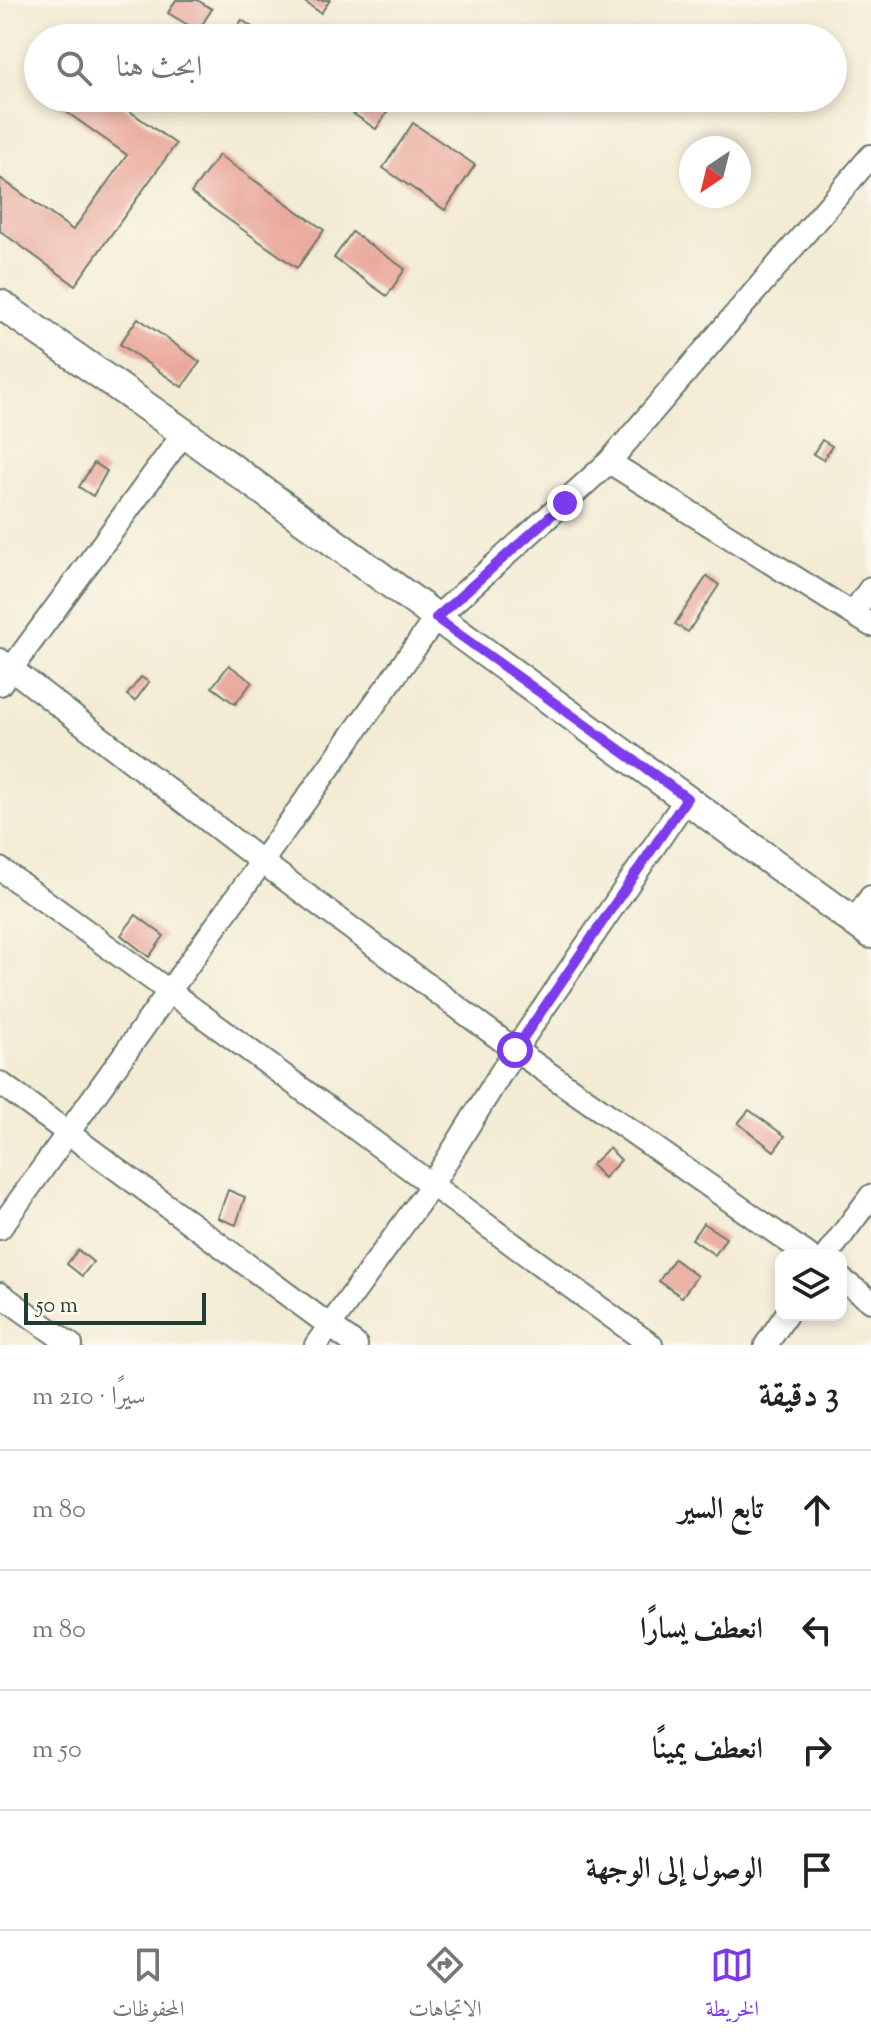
<!DOCTYPE html>
<html lang="ar">
<meta charset="utf-8">
<style>
body{margin:0;font-family:"Sorts Mill Goudy",Amiri,serif;background:#f2f2f2;color:#222;direction:rtl}
.controls{position:absolute;right:24px;bottom:24px;display:grid;overflow:hidden;border-radius:16px;box-shadow:0 4px 12px #0003}
.controls button{width:72px;height:72px;display:grid;place-items:center;padding:0;border:0;border-bottom:2px solid #e0e0e0;background:#fff;color:#222;font:40px sans-serif}
.compass{position:absolute;left:679px;top:136px;width:72px;height:72px;border-radius:50%;background:#fff;box-shadow:0 4px 12px #0003;rotate:215deg}
.scale{position:absolute;left:24px;bottom:20px;width:182px;box-sizing:border-box;padding-left:8px;border:4px solid #1f3d34;border-top:0;font-size:22px;line-height:28px;white-space:nowrap;color:#1f3d34;-webkit-text-stroke:6px #fbf7ec;paint-order:stroke}
.stop{position:absolute;width:24px;height:24px;margin:-18px;border:6px solid #7c3aed;border-radius:50%;background:#fff}
.stop.end{background:#7c3aed;border-color:#fff;box-shadow:0 2px 8px #0008}
.list{margin:0;padding:0;list-style:none}
h2{display:flex;justify-content:space-between;align-items:center;height:104px;margin:0;padding:0 32px;font-size:34px}
h2 small{font-size:26px;font-weight:400;color:#767676}
.list li{display:grid;grid-template-columns:52px 1fr auto;gap:24px;align-items:center;box-sizing:border-box;height:120px;padding:0 32px;border-top:2px solid #e0e0e0}
.list b{display:block;font-size:30px;white-space:nowrap}
.list em{font-size:26px;font-style:normal;color:#767676}
.icon{flex:none;width:44px;height:44px;fill:none;stroke:currentColor;stroke-width:2;stroke-linecap:round;stroke-linejoin:round}
.map{position:relative;flex:none;width:871px;height:1345px;overflow:hidden;direction:ltr}
.search{position:absolute;background:#fff;box-shadow:0 4px 12px #0003;left:24px;right:24px;top:24px;height:88px;display:flex;align-items:center;gap:20px;box-sizing:border-box;padding:0 28px;border-radius:44px;color:#767676;font-size:30px}
.sheet{height:584px;background:#fff}
nav{display:flex;justify-content:space-around;align-items:center;box-sizing:border-box;height:112px;border-top:2px solid #e0e0e0;background:#fff;font-size:22px;color:#767676}
nav a{display:grid;justify-items:center;gap:4px}
nav .on{color:#7c3aed}
.map>svg:first-child{display:block}
</style>
<div class="map">
<svg width="871" height="1345" viewBox="0 0 871 1345">
<rect width="100%" height="100%" fill="#fbf7ec"/>
<filter id="ink" filterUnits="userSpaceOnUse"><feTurbulence type="fractalNoise" baseFrequency=".0125" numOctaves="2"/><feDisplacementMap in="SourceGraphic" scale="16" xChannelSelector="R" yChannelSelector="G"/><feConvolveMatrix kernelMatrix="1 2 1 2 8 2 1 2 1" color-interpolation-filters="sRGB"/></filter>
<filter id="wash" filterUnits="userSpaceOnUse"><feTurbulence type="fractalNoise" baseFrequency=".006" numOctaves="4" result="noise"/><feDisplacementMap in="SourceGraphic" scale="32" xChannelSelector="R" yChannelSelector="G"/><feGaussianBlur stdDeviation="1.8" result="paint"/><feColorMatrix in="noise" values="0 0 0 0 0 0 0 0 0 0 0 0 0 0 0 0 0 1.4 0 .05"/><feComposite in="paint" operator="in"/></filter>
<g filter="url(#wash)">
<rect width="100%" height="100%" fill="#f3ebd4"/>
<g id="blocks">
<!-- building -->
<g fill="#eaa99c">
<path d="M176,0H197L212,9L198,31L168,13Z"/>
<path d="M302,0H330L321,13Z"/>
<path d="M242,20L268,38H229Z"/>
<path d="M47,98H111L176,144L75,285L0,231V178L73,230L127,155Z"/>
<path d="M343,98H397L376,129L339,104Z"/>
<path d="M413,123L475,165L445,210L383,168Z"/>
<path d="M219,155L324,230L297,268L191,193Z"/>
<path d="M352,232L405,269L387,296L334,258Z"/>
<path d="M138,318L200,362L182,387L120,344Z"/>
<path d="M822,440L832,446L823,460L813,454Z"/>
<path d="M94,463L107,471L93,496L79,487Z"/>
<path d="M707,576L719,585L688,632L675,624Z"/>
<path d="M229,665L252,682L235,704L212,687Z"/>
<path d="M141,677L149,682L135,701L127,695Z"/>
<path d="M136,915L164,936L149,957L121,935Z"/>
<path d="M749,1110L785,1136L774,1151L738,1123Z"/>
<path d="M609,1148L621,1160L604,1178L591,1165Z"/>
<path d="M228,1190L245,1197L236,1225L218,1218Z"/>
<path d="M703,1223L726,1238L715,1255L692,1239Z"/>
<path d="M78,1250L93,1262L82,1276L67,1264Z"/>
<path d="M674,1259L697,1276L682,1297L659,1281Z"/>
</g>
</g>
</g>
<g filter="url(#ink)">
<use href="#blocks" fill-opacity="0" stroke="#697a6c" stroke-width="2"/>
<g fill="none" stroke-linecap="round" stroke-linejoin="round">
<!-- minor casing -->
<g stroke="#697a6c" stroke-width="26">
<g id="minor">
<path d="M609,462L871,625"/>
<path d="M853,613L871,588"/>
<path d="M0,660L262,862L515,1050L808,1255"/>
<path d="M0,684L184,433"/>
<path d="M0,869C219,1025 433,1188 651,1345"/>
<path d="M855,920L871,897"/>
<path d="M0,1083L356,1345"/>
<path d="M0,1228L436,618L609,462L871,156"/>
<path d="M827,1255L871,1196"/>
<path d="M841,1279L871,1301"/>
<path d="M0,1294L71,1345"/>
<path d="M316,1345L431,1186L515,1050L687,798"/>
<path d="M766,1345L786,1315"/>
</g>
</g>
<!-- tertiary casing -->
<g stroke="#697a6c" stroke-width="32">
<path id="tertiary" d="M0,304L184,433L871,934"/>
</g>
<!-- minor -->
<use href="#minor" stroke="#fff" stroke-width="22"/>
<!-- tertiary -->
<use href="#tertiary" stroke="#fff" stroke-width="28"/>
</g>
</g>
<g fill="none" stroke-linecap="round" stroke-linejoin="round" filter="url(#ink)">
<!-- route -->
<path stroke="#7c3aed" stroke-width="10" d="M515,1050L687,798L436,618L565,503"/>
</g>
</svg>
<div class="controls">
<button><svg class="icon" aria-label="layers" viewBox="0 0 24 24"><path d="M12 4l9 5-9 5-9-5zM3 14l9 5 9-5"/></svg></button>
</div>
<svg class="compass" viewBox="-18 -18 36 36"><path d="M0-13l5 13h-10z" fill="#e53935"/><path d="M0 13l5-13h-10z" fill="#767676"/></svg>
<div class="scale">50 m</div>
<div class="stop" style="left:515px;top:1050px"></div>
<div class="stop end" style="left:565px;top:503px"></div>
<div class="search"><svg class="icon" aria-label="search" viewBox="0 0 24 24"><circle cx="10" cy="10" r="6"/><path d="M15 15l6 6"/></svg>ابحث هنا</div>
</div>
<section class="sheet">
<h2>3 دقيقة<small>سيرًا · 210 m</small></h2>
<ul class="list">
<li><svg class="icon" aria-label="ahead" viewBox="0 0 24 24"><path d="M12 20V5M6 11l6-6 6 6"/></svg><div><b>تابع السير</b></div><em>80 m</em></li>
<li><svg class="icon" aria-label="left" viewBox="0 0 24 24"><path d="M17 20v-9H6M10 6l-5 5 5 5"/></svg><div><b>انعطف يسارًا</b></div><em>80 m</em></li>
<li><svg class="icon" aria-label="right" viewBox="0 0 24 24"><path d="M7 20v-9h11M14 6l5 5-5 5"/></svg><div><b>انعطف يمينًا</b></div><em>50 m</em></li>
<li><svg class="icon" aria-label="arrive" viewBox="0 0 24 24"><path d="M6 21V4h12l-3 4 3 4H6"/></svg><div><b>الوصول إلى الوجهة</b></div></li>
</ul>
</section>
<nav>
<a class="on"><svg class="icon" aria-label="map" viewBox="0 0 24 24"><path d="M3 6l6-2 6 2 6-2v14l-6 2-6-2-6 2zM9 4v14M15 6v14"/></svg>الخريطة</a>
<a><svg class="icon" aria-label="directions" viewBox="0 0 24 24"><path d="M12 3l9 9-9 9-9-9zM9 14v-3h6M13 9l2 2-2 2"/></svg>الاتجاهات</a>
<a><svg class="icon" aria-label="saved" viewBox="0 0 24 24"><path d="M7 4h10v16l-5-4-5 4z"/></svg>المحفوظات</a>
</nav>
